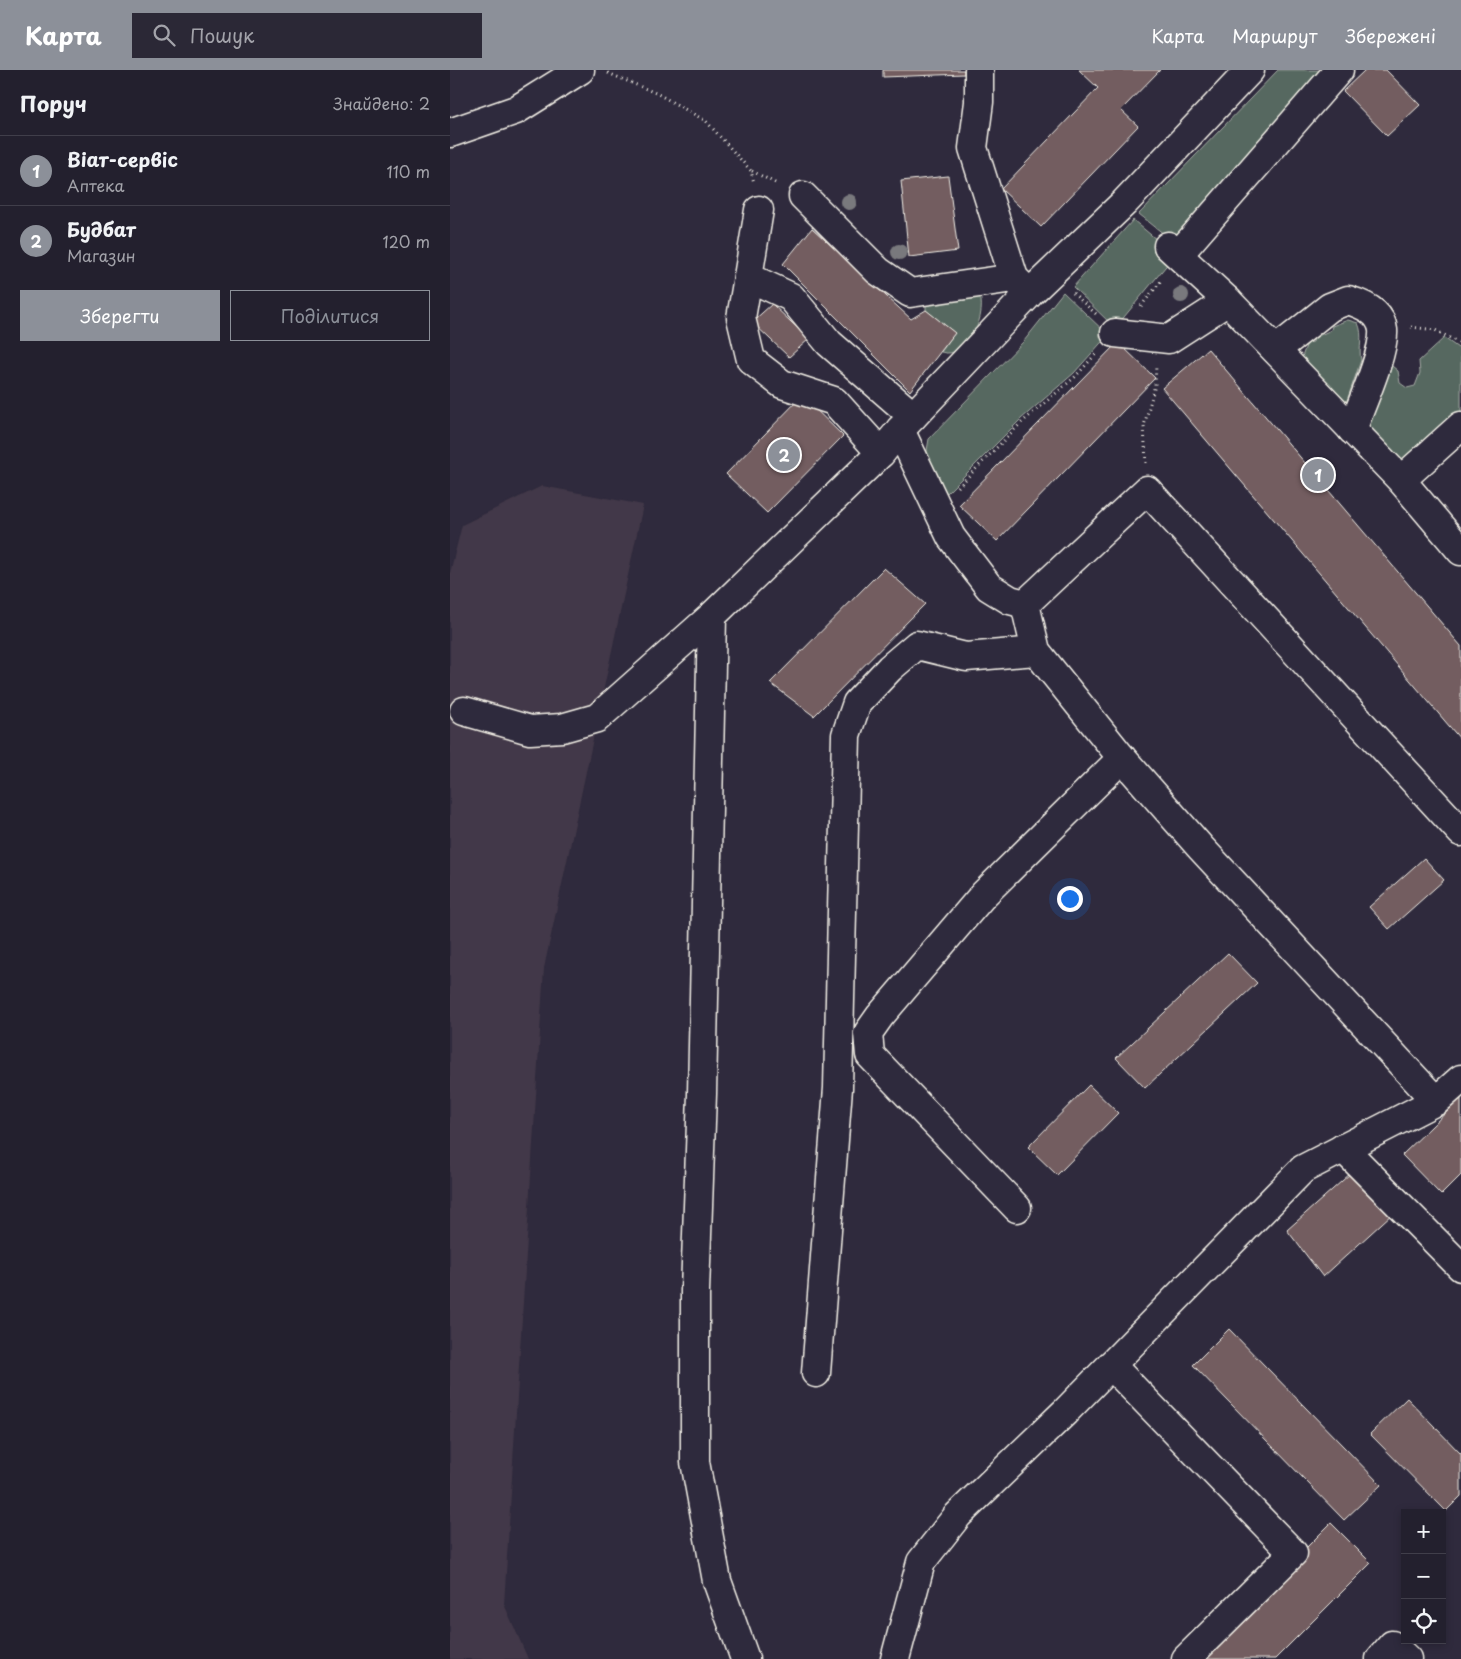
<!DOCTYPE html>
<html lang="uk">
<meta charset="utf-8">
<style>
body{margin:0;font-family:"Playpen Sans",sans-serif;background:#2b2836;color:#f1f3f6}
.controls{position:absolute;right:15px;bottom:15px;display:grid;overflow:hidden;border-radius:0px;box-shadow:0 2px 8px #0003}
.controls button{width:45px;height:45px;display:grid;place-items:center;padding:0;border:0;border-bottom:1px solid #403e4a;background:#23202e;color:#f1f3f6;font:25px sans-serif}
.you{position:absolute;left:619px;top:828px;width:18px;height:18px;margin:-12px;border:4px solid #fff;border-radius:50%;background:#1a73e8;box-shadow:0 0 0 8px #1a73e833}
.badge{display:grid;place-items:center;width:32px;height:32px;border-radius:50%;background:#8c9099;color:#fff;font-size:16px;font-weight:700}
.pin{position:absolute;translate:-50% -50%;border:2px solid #fff;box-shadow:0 1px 5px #0006}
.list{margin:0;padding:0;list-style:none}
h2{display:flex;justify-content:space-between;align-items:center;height:65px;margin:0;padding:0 20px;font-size:21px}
h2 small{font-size:16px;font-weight:400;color:#a3a3aa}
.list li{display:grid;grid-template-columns:32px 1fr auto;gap:15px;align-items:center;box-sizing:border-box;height:70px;padding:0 20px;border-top:1px solid #403e4a}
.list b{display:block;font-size:19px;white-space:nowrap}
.list p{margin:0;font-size:16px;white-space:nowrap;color:#a3a3aa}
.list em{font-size:16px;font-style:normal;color:#a3a3aa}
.actions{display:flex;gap:10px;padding:15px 20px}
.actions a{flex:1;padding:11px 0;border:1px solid #8c9099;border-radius:0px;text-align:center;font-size:18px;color:#8c9099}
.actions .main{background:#8c9099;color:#fff}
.icon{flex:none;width:28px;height:28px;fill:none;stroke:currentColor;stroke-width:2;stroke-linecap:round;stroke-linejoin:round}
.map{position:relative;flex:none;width:1011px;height:1589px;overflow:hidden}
header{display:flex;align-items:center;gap:30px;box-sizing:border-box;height:70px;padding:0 25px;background:#8c9099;color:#fff}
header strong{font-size:24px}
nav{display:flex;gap:28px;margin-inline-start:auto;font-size:18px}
.search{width:350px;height:45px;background:#2b2836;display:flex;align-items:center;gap:12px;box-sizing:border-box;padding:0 18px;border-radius:0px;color:#a3a3aa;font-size:19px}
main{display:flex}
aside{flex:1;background:#23202e}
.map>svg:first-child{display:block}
</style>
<header>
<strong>Карта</strong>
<div class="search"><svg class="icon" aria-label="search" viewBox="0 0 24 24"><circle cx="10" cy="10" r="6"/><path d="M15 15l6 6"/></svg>Пошук</div>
<nav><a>Карта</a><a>Маршрут</a><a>Збережені</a></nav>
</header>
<main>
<aside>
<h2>Поруч<small>Знайдено: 2</small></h2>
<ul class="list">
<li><span class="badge">1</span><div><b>Віат-сервіс</b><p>Аптека</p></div><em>110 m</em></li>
<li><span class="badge">2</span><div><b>Будбат</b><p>Магазин</p></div><em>120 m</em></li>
</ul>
<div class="actions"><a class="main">Зберегти</a><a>Поділитися</a></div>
</aside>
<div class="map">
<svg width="1011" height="1589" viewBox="0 0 1011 1589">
<rect width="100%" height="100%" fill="#2f2a3d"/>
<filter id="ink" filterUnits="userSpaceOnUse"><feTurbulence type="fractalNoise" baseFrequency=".02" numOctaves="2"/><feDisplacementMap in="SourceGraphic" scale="10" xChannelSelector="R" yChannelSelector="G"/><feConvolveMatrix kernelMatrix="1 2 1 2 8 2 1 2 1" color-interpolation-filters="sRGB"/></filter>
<g filter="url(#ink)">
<!-- built -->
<path fill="#433948" d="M92,416L193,435L94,898L54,1534L78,1589H0V503L12,455Z"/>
<!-- green -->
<g fill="#566860" stroke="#a5aca4">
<path d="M828,0H878L730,177L689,144Z"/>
<path d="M683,150L725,185L665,258L623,217Z"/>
<path d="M528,221C540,242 518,291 491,282L505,263L476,240V234Z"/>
<path d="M613,222L658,265L624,303L571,349L492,428L476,386L479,369L574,271Z"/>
<path d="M898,250L908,253C914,266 908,278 911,290L895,336L848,298L857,273L863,272L864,268L881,260L882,256Z"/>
<path d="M994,268L1011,280V348L955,399L908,359L931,295L942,296L948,301L950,313L957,318L965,316L970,303L969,291Z"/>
</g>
<!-- building -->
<g fill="#735d61" stroke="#f4f1e8">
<path d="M433,0H514V4L433,7Z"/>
<path d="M629,0H710L671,40L688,56L591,157L551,119L648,18Z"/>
<path d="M915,0H936L970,35L937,66L893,21Z"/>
<path d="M498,106L508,181L459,187L451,111Z"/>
<path d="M362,158L461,249L476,240L505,263L460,321L333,194Z"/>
<path d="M322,234L359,269L339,287L302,252Z"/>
<path d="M668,272L705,308L547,471L509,435Z"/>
<path d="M758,279L1011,576V670L712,318Z"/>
<path d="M352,326L393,366L317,443L276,404Z"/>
<path d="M434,498L475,534L364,646L320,613Z"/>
<path d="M974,788L994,810L939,859L919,837Z"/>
<path d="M778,883L807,913L695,1018L666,988Z"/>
<path d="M639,1015L668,1043L607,1105L578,1077Z"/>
<path d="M1011,1028V1105L991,1125L952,1085Z"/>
<path d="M901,1103L943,1143L873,1207L837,1160Z"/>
<path d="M779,1259L931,1415L894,1450L743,1295Z"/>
<path d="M957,1328L1011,1384V1426L996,1441L920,1364Z"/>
<path d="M881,1453L921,1493L825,1589H745Z"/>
</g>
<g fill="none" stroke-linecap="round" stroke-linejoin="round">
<!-- street casing -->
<g stroke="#f4f1e8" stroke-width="31">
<g id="street">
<path d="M529,0V32L523,78L564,208L577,221"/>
<path d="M0,63L66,40L130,0"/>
<path d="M353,126L428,201L460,223L564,208"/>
<path d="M309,140L298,207L341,227L379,273L463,346"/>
<path d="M718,176L778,231"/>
<path d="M729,184L889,0"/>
<path d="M298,207L291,248L301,290L332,314L384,331L431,383"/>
<path d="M665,263L719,269L778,231L951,410L1011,481"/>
<path d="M826,280L880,237L898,230C912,234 931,242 933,260C935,283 910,337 902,360"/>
<path d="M450,360L501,467L539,517L560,530L575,534"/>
<path d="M951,410L1011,356"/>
<path d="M575,534L586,581L672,688L751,778L986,1031L1011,1009"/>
<path d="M575,534L697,420L1011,762"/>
<path d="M262,546L252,1024L245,1221V1392L267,1511L295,1589"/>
<path d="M14,641L80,660L112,658L147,648L262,546L431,383L450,360L580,223L674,133L800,0"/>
<path d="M893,1078L1011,1197"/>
<path d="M567,1138L420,985L418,963L430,946L534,824L672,688"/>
<path d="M661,1295L843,1483L736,1589"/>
<path d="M366,1303L388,1018L396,665L407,633L440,598L467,575L516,587L586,581"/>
<path d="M445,1589L471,1492L508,1445L615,1342L853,1099L986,1031"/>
<path d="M930,1589L942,1575L957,1589"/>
</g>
</g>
<!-- path -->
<g stroke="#f4f1e8" stroke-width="3" stroke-dasharray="1 4" stroke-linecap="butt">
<path d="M158,3L208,24L256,51L301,101L304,113"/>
<path d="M302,101L327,114"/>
<path d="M623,223L646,244"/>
<path d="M691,236L712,210"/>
<path d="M961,257L985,260L1011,274"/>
<path d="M696,393L694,356L705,315L706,296"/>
<path d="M508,417L570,354L625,307L646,284"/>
</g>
<!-- street -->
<use href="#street" stroke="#2f2a3d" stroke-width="28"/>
</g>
<!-- trees -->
<g fill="#79797d">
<circle cx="399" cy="132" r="8"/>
<circle cx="449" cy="182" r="8"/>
<circle cx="731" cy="225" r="8"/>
</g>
</g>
</svg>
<div class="controls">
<button>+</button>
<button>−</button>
<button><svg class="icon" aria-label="locate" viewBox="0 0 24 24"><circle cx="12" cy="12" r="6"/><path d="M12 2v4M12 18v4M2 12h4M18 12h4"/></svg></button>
</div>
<div class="you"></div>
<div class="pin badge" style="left:868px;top:405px">1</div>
<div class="pin badge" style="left:334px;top:385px">2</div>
</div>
</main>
